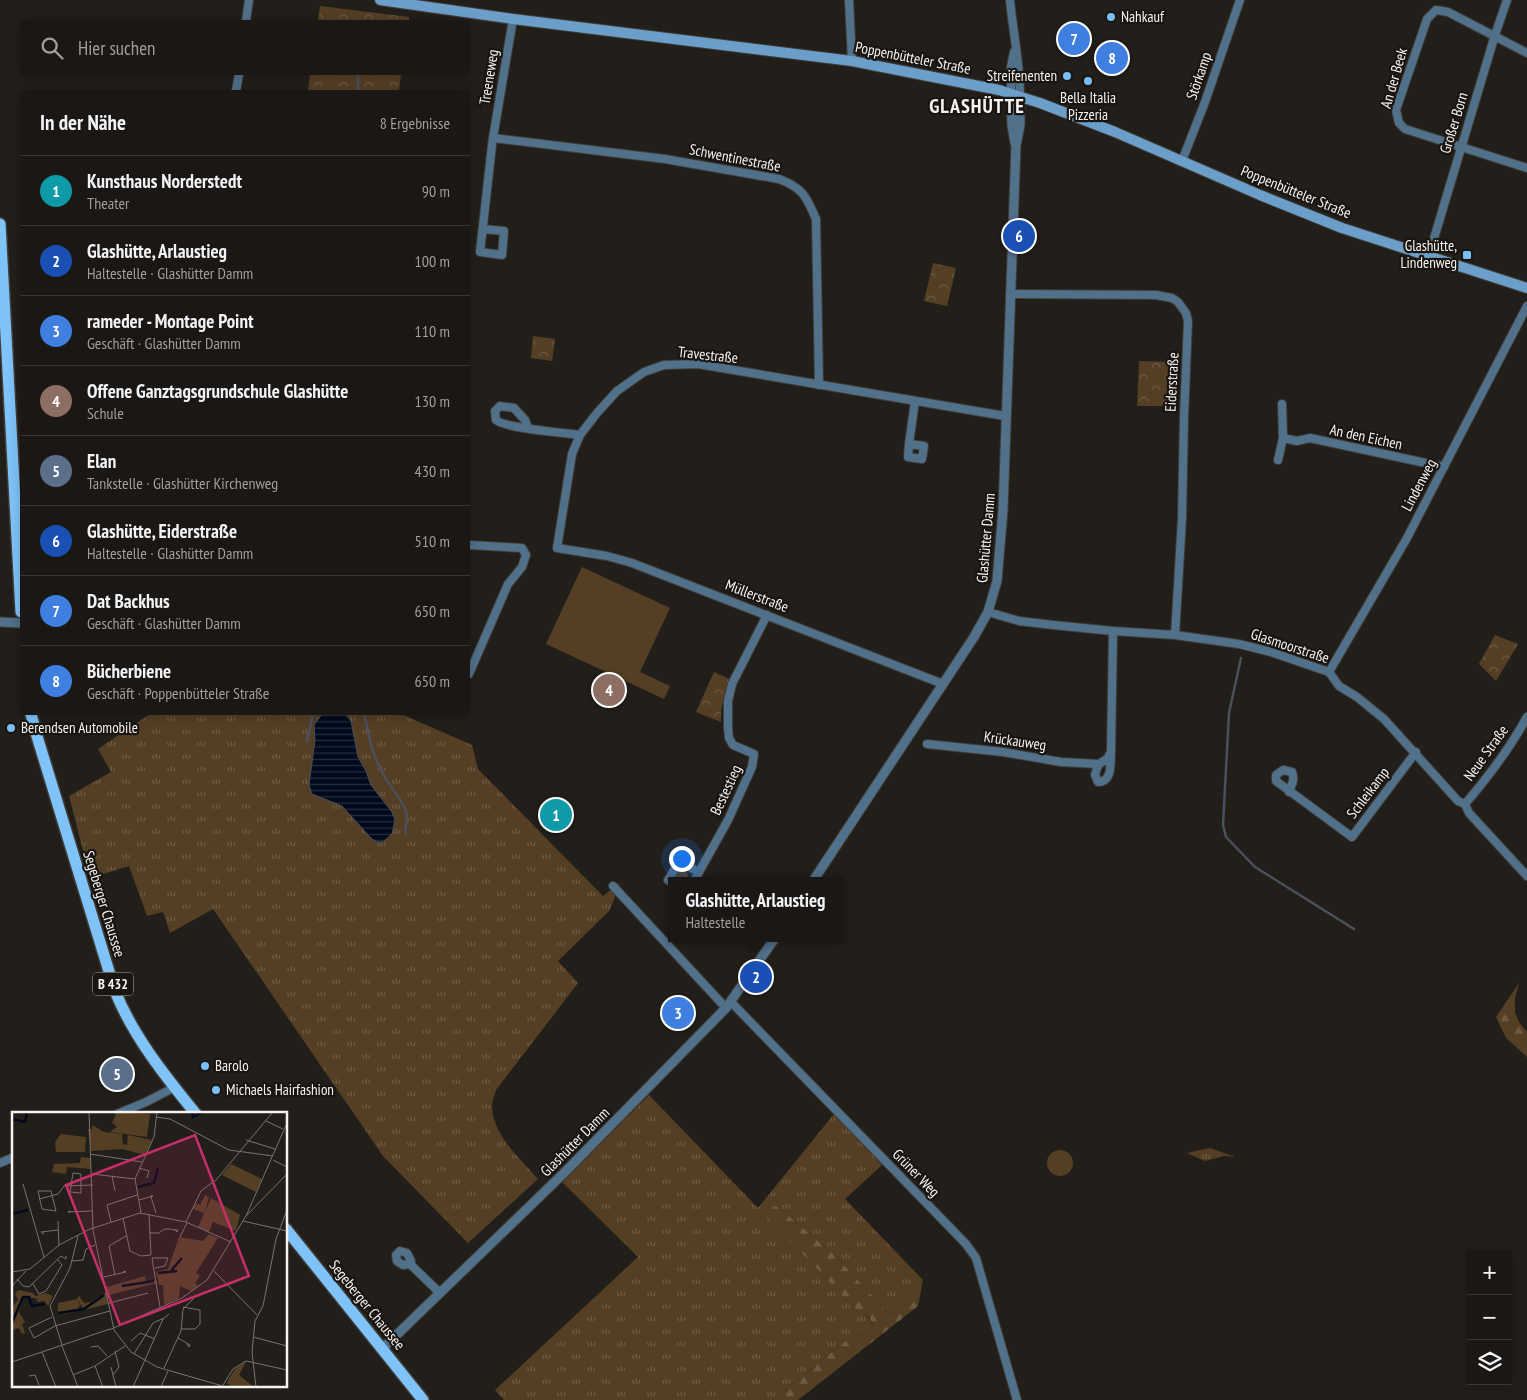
<!DOCTYPE html>
<html lang="de">
<meta charset="utf-8">
<style>
body{margin:0;font-family:"PT Sans Narrow",sans-serif;background:#23201d;color:#f1f3f6}
.controls{position:absolute;right:15px;bottom:15px;display:grid;overflow:hidden;border-radius:0px;box-shadow:0 2px 12px #0003}
.controls button{width:45px;height:45px;display:grid;place-items:center;padding:0;border:0;border-bottom:1px solid #383634;background:#1a1714;color:#f1f3f6;font:25px sans-serif}
.you{position:absolute;left:681px;top:858px;width:18px;height:18px;margin:-12px;border:4px solid #fff;border-radius:50%;background:#1a73e8;box-shadow:0 0 0 8px #1a73e833}
.badge{display:grid;place-items:center;width:32px;height:32px;border-radius:50%;background:#2563eb;color:#fff;font-size:16px;font-weight:700}
.pin{position:absolute;translate:-50% -50%;border:2px solid #fff;box-shadow:0 1px 5px #0006}
.popup{position:absolute;left:668px;top:877px;width:175px;height:65px;box-sizing:border-box;display:grid;place-content:center;border-radius:0px;background:#1a1714;filter:drop-shadow(0 1px 4px #0005);font-size:16px;white-space:nowrap;color:#9f9fa0}
.popup b{font-size:19px;color:#f1f3f6}
.popup::after{content:'';position:absolute;left:50%;top:100%;margin-left:-10px;border:10px solid transparent;border-top-color:#1a1714}
.list{margin:0;padding:0;list-style:none}
h2{display:flex;justify-content:space-between;align-items:center;height:65px;margin:0;padding:0 20px;font-size:21px}
h2 small{font-size:16px;font-weight:400;color:#9f9fa0}
.list li{display:grid;grid-template-columns:32px 1fr auto;gap:15px;align-items:center;box-sizing:border-box;height:70px;padding:0 20px;border-top:1px solid #383634}
.list b{display:block;font-size:19px;white-space:nowrap}
.list p{margin:0;font-size:16px;white-space:nowrap;color:#9f9fa0}
.list em{font-size:16px;font-style:normal;color:#9f9fa0}
.icon{flex:none;width:28px;height:28px;fill:none;stroke:currentColor;stroke-width:2;stroke-linecap:round;stroke-linejoin:round}
.map{position:relative;flex:none;width:1527px;height:1400px;overflow:hidden}
.search{position:absolute;background:#1a1714;box-shadow:0 2px 12px #0003;left:20px;top:20px;width:450px;height:55px;display:flex;align-items:center;gap:12px;box-sizing:border-box;padding:0 18px;border-radius:0px;color:#9f9fa0;font-size:19px}
.panel{position:absolute;background:#1a1714;box-shadow:0 2px 12px #0003;left:20px;top:90px;width:450px;height:625px;border-radius:0px}
.map>svg:first-child{display:block}
</style>
<div class="map">
<svg width="1527" height="1400" viewBox="0 0 1527 1400">
<defs>
<pattern id="grass-tufts" width="24" height="20" patternUnits="userSpaceOnUse" patternTransform="scale(1.25)"><rect width="24" height="20" fill="#543f25"/><path d="M3 7l-1-3M5 7V3M7 7l1-3M15 17l-1-3M17 17v-4M19 17l1-3" fill="none" stroke="#6d5b45"/></pattern>
<pattern id="forest-firs" width="22" height="20" patternUnits="userSpaceOnUse" patternTransform="scale(1.25)"><rect width="22" height="20" fill="#543f25"/><path d="M5 1l3.5 6h-7zM16 11l3.5 6h-7z" fill="#6d5b45"/></pattern>
<pattern id="park-crowns" width="20" height="18" patternUnits="userSpaceOnUse" patternTransform="scale(1.25)"><rect width="20" height="18" fill="#543f25"/><path d="M2 6a3 3 0 1 1 6 0M12 15a3 3 0 1 1 6 0" fill="none" stroke="#6d5b45"/></pattern>
<pattern id="water-rules" width="6" height="5" patternUnits="userSpaceOnUse" patternTransform="scale(1.25)"><rect width="6" height="5" fill="#000a1c"/><path d="M0 2.5h6" fill="none" stroke="#262e3d"/></pattern>
</defs>
<rect width="100%" height="100%" fill="#221f1a"/>
<!-- grass -->
<g fill="url(#grass-tufts)">
<path d="M150,714H322L314,725L315,740L309,785L312,794L342,806L348,813L380,798L371,785L366,771L358,757L348,716L345,714H401L472,745L478,769L603,896L620,883L610,910L558,961L578,983L496,1090C495,1095 492,1101 492,1105C492,1135 521,1159 538,1179L468,1243L383,1156L213,909L170,933L163,912L147,916L129,866L90,878L69,796L111,772L98,749Z"/>
<circle cx="682" cy="876" r="6"/>
<path d="M649,1095L758,1208L834,1114L882,1165L845,1199L923,1280L895,1312L888,1313L835,1255L778,1207L764,1212L860,1314L868,1317L873,1326V1329L864,1335L854,1334L773,1400H504L495,1390L638,1257L562,1182Z"/>
<path d="M1210,1148L1235,1157L1224,1156L1205,1161L1187,1153Z"/>
</g>
<!-- forest -->
<g fill="url(#forest-firs)">
<path d="M1519,983L1515,998V1012L1519,1022L1527,1032V1057L1506,1038L1496,1017Z"/>
<path d="M772,1206L778,1207L835,1255L888,1313L895,1312L923,1280L918,1306L798,1400H773L854,1334L864,1335L873,1329V1326L869,1317L860,1314L763,1212Z"/>
</g>
<!-- park -->
<g fill="url(#park-crowns)">
<path d="M320,6L409,17V21H318Z"/>
<path d="M310,74H401L399,91H308Z"/>
<path d="M933,263L956,268L947,306L924,301Z"/>
<path d="M533,336L555,339L552,361L531,358Z"/>
<path d="M1139,361L1174,362L1173,406H1137Z"/>
<path d="M1495,635L1518,644L1496,681L1479,664Z"/>
<path d="M714,672L729,679L721,710V722L696,712Z"/>
</g>
<!-- garden -->
<g fill="#543f25">
<path d="M582,567L670,608L640,672L670,686L664,699L546,644Z"/>
<circle cx="1060" cy="1163" r="13"/>
</g>
<!-- water -->
<path fill="url(#water-rules)" stroke="#4a505c" d="M322,714H345L351,721L358,757L366,771L371,785L392,812L395,820L392,834L383,842H376L370,837L342,806L312,794L309,785L315,740L314,725Z"/>
<g fill="none" stroke-linecap="round" stroke-linejoin="round">
<!-- stream -->
<g stroke="#4a505c" stroke-width="2.5">
<path d="M358,74V91"/>
<path d="M1241,658L1229,713L1223,825L1226,837L1255,867L1354,929"/>
<path d="M364,714C370,735 370,750 381,770C387,784 401,797 406,811C409,819 404,826 406,834"/>
<path d="M307,741L313,714"/>
</g>
<!-- minor casing -->
<g stroke="#403d38" stroke-width="10">
<g id="minor">
<path d="M849,0L852,61"/>
<path d="M1010,0C1013,32 1020,64 1020,96"/>
<path d="M246,21L249,0"/>
<path d="M1527,53L1448,12L1436,10L1427,19L1396,110L1399,123L1405,129L1527,168"/>
<path d="M236,91L239,74"/>
<path d="M1011,93V67L1014,52"/>
<path d="M493,138L665,159L779,179C803,188 806,196 816,219L819,385"/>
<path d="M1182,161L1205,102L1240,0"/>
<path d="M483,229L504,231L502,255L480,252L492,145L493,138L513,19"/>
<path d="M1429,255L1495,35L1507,0"/>
<path d="M1010,294L1156,295L1172,298L1178,302L1186,313L1188,321L1184,417L1182,519L1175,635"/>
<path d="M528,428L525,420L514,408L500,406L495,411L496,420C504,428 565,433 580,435"/>
<path d="M1283,438L1297,441L1310,438L1444,467"/>
<path d="M909,444L908,457L922,459L924,446L909,444L915,401"/>
<path d="M1278,460L1283,438L1282,404"/>
<path d="M469,545L522,548L526,555L522,567L508,584L469,674"/>
<path d="M988,612L1019,621L1053,625L1113,631L1175,635L1239,644L1271,652L1329,672L1339,686L1357,697L1384,719L1458,801L1465,804"/>
<path d="M1329,672L1407,538L1527,306"/>
<path d="M943,684L632,563L607,556L557,548L572,454L580,435L597,413L617,391L644,372L664,365L698,364L1005,416"/>
<path d="M927,744L1003,752L1061,762L1099,764"/>
<path d="M1111,752C1110,763 1113,782 1098,782L1095,775L1097,768L1099,764L1107,759L1111,752L1113,631"/>
<path d="M1289,792C1292,784 1295,780 1292,772L1283,770L1276,775V781L1352,837L1416,752"/>
<path d="M1465,804C1489,776 1509,750 1527,717"/>
<path d="M1465,804L1469,813L1527,876"/>
<path d="M694,881L728,820L752,767L754,754L733,745L729,738L728,728V701L732,684L767,615"/>
<path d="M672,883L668,880L679,862L699,872"/>
<path d="M613,886L726,1008"/>
<path d="M731,1002L966,1244L976,1258L1017,1400"/>
<path d="M117,1114L146,1102L175,1087"/>
<path d="M0,1163L14,1157"/>
<path d="M400,1251L407,1253L411,1261L410,1264L403,1265L397,1261L396,1255Z"/>
<path d="M410,1264L440,1293"/>
</g>
</g>
<!-- tertiary casing -->
<g stroke="#403d38" stroke-width="11">
<g id="tertiary">
<path d="M1011,93L1012,126L1015,143"/>
<path d="M0,622L21,623"/>
<path d="M813,881L974,637L988,612L997,581L1003,510L1016,145L1020,125V96"/>
<path d="M382,1349L564,1173L726,1008L775,938"/>
</g>
</g>
<!-- secondary casing -->
<g stroke="#403d38" stroke-width="12">
<path id="secondary" d="M380,0L513,19L852,61L999,90L1040,103L1115,132L1260,195L1342,228L1527,288"/>
</g>
<!-- primary casing -->
<g stroke="#403d38" stroke-width="14">
<g id="primary">
<path d="M0,224L21,612"/>
<path d="M31,714L36,733L115,991C133,1036 165,1076 196,1114"/>
<path d="M286,1229L423,1400"/>
</g>
</g>
<!-- minor -->
<use href="#minor" stroke="#51708a" stroke-width="8"/>
<!-- tertiary -->
<use href="#tertiary" stroke="#51708a" stroke-width="9"/>
<!-- secondary -->
<use href="#secondary" stroke="#6b9fc9" stroke-width="10"/>
<!-- primary -->
<use href="#primary" stroke="#7fc3f9" stroke-width="11"/>
</g>
<!-- markers -->
<g fill="#78bff7" stroke="#191511" stroke-width="2">
<circle cx="1111" cy="17" r="5"/>
<circle cx="1067" cy="76" r="5"/>
<circle cx="1088" cy="81" r="5"/>
<rect x="1462" y="250" width="10" height="10" rx="2.5"/>
<circle cx="11" cy="728" r="5"/>
<circle cx="205" cy="1066" r="5"/>
<circle cx="216" cy="1090" r="5"/>
</g>
<g text-anchor="middle" stroke-width="4.5" stroke-linejoin="round" paint-order="stroke">
<!-- shield labels -->
<rect fill="#191511" stroke="#b4b0ad" stroke-width="1" x="93" y="972.5" width="40" height="23" rx="4"/>
<g font-size="14" font-weight="bold" fill="#f6f3f0">
<text x="113" y="989">B 432</text>
</g>
<!-- poi labels -->
<g font-size="15" fill="#f6f3f0" stroke="#191511" text-anchor="start">
<text x="1121" y="22">Nahkauf</text>
<text x="1057" y="81" text-anchor="end">Streifenenten</text>
<text x="1088" y="103" text-anchor="middle">Bella Italia<tspan x="1088" dy="17">Pizzeria</tspan></text>
<text x="1457" y="251" text-anchor="end">Glashütte,<tspan x="1457" dy="17">Lindenweg</tspan></text>
<text x="21" y="733">Berendsen Automobile</text>
<text x="215" y="1071">Barolo</text>
<text x="226" y="1095">Michaels Hairfashion</text>
</g>
<!-- street labels -->
<g font-size="15" fill="#f6f3f0" stroke="#191511">
<text transform="translate(913 58) rotate(11)" y="5">Poppenbütteler Straße</text>
<text transform="translate(1199 76) rotate(-71)" y="5">Störkamp</text>
<text transform="translate(489 77) rotate(-81)" y="5">Treeneweg</text>
<text transform="translate(1394 78) rotate(-74)" y="5">An der Beek</text>
<text transform="translate(1454 123) rotate(-73)" y="5">Großer Born</text>
<text transform="translate(735 158) rotate(11)" y="5">Schwentinestraße</text>
<text transform="translate(1296 192) rotate(22)" y="5">Poppenbütteler Straße</text>
<text transform="translate(708 355) rotate(6)" y="5">Travestraße</text>
<text transform="translate(1172 382) rotate(-87)" y="5">Eiderstraße</text>
<text transform="translate(1366 437) rotate(12)" y="5">An den Eichen</text>
<text transform="translate(1419 485) rotate(-62)" y="5">Lindenweg</text>
<text transform="translate(986 538) rotate(-85)" y="5">Glashütter Damm</text>
<text transform="translate(757 596) rotate(21)" y="5">Müllerstraße</text>
<text transform="translate(1290 646) rotate(18)" y="5">Glasmoorstraße</text>
<text transform="translate(1015 741) rotate(8)" y="5">Krückauweg</text>
<text transform="translate(1486 753) rotate(-54)" y="5">Neue Straße</text>
<text transform="translate(726 790) rotate(-65)" y="5">Bestestieg</text>
<text transform="translate(1368 793) rotate(-53)" y="5">Schleikamp</text>
<text transform="translate(104 904) rotate(73)" y="5">Segeberger Chaussee</text>
<text transform="translate(575 1142) rotate(-45)" y="5">Glashütter Damm</text>
<text transform="translate(916 1173) rotate(46)" y="5">Grüner Weg</text>
<text transform="translate(367 1305) rotate(51)" y="5">Segeberger Chaussee</text>
</g>
<!-- district labels -->
<g font-size="20" font-weight="bold" letter-spacing="1" fill="#f6f3f0" stroke="#191511">
<text x="977" y="113">GLASHÜTTE</text>
</g>
</g>
<!-- overview -->
<g transform="translate(12 1112)">
<rect width="275" height="275" fill="#221f1a"/>
<path d="M100,0L138,2L135,25L98,20L105,15L100,11L104,2ZM80,13L92,20L110,22L111,32L115,33L116,23L140,28L133,43L110,37L79,39L76,17H80ZM49,22L74,25L73,40H44L43,30ZM219,52L250,67L244,80L210,63ZM193,83L197,85L193,100L199,86L228,103L224,119L201,110L197,120L186,115L192,101L181,97L184,91L188,93ZM197,122L206,126L184,161L188,164L183,171L186,174L179,179L168,174L167,186L152,193L151,173H147L144,160L156,157L167,125L191,129Z" fill="#543f25"/>
<path d="M69,45L78,46L79,57L55,55L54,62L40,60L42,52L68,51ZM94,180L96,192L72,198L65,187L67,184L72,191L79,190Z" fill="#543f25"/>
<path d="M133,164L134,170L144,168L145,171L97,183L95,175ZM6,178L21,181L23,184L34,181L41,184L36,194L32,189L26,190L24,186H11L7,200L13,210L10,212L13,221L10,222L7,216L0,218V195L6,188L3,182Z" fill="#543f25"/>
<path d="M107,0H117L114,17L106,14ZM65,187L68,193L65,199L52,202L46,199V191ZM234,250L227,263L242,275H220L215,271L217,266L224,256Z" fill="#543f25"/>
<path fill="none" stroke="#000a1c" stroke-width="2.5" d="M180,0L181,5L190,0M0,7L13,10L15,0M126,75L142,71L146,56M0,102L16,98M158,160L170,146M146,161L165,159M110,174L142,169M47,201L72,197L92,183M0,211L11,185H17L20,194L33,192"/>
<path fill="none" stroke="#777470" stroke-width="1" d="M77,0L81,118L102,218L119,240L145,255L214,275M144,5L158,7L217,38L261,44M254,9L271,17M234,28L263,37M78,42L130,50M261,48L275,55M127,56L137,59L135,66M61,61L69,62V81L58,80ZM80,62L123,67M100,64L103,79M11,72L32,145M26,79H39L44,99L30,97ZM139,85L144,101M27,87L46,82L52,74L81,73M127,88L141,84H138M59,99L56,100L80,99M129,101L123,67L142,25L145,0M234,104L275,11M111,106L118,139L129,144L139,143L137,102M46,109L47,133M231,109L275,119M99,110L95,93L125,83M174,110L189,79L204,68L261,0M137,121H147L152,117H158L163,118H166L165,120L163,118M32,122L29,120L46,118M168,125L175,111M60,149L71,148L74,137L83,133M143,156L153,154L156,146H140L148,195M202,159L245,203M0,160L18,157L47,133L78,117L128,101L174,110L219,130M103,163L97,134L114,124M92,165L114,160L111,159M5,167L11,174L17,175L49,144L54,147V144M21,172L27,182L34,179L50,153L45,147M0,174L14,159M97,191L136,181M40,205L17,216L22,226L43,214L98,199M169,217H183L188,212V198L171,195M97,218L170,186L195,168L234,104L275,62M241,225L275,234M166,226L178,233L177,235L175,232M119,229L128,221L143,227M50,233L38,194L58,156L66,124M50,234L66,275M79,235L86,234L95,244M30,240L44,275M122,242L141,211L152,206M0,250L98,217M83,254L113,234M99,255L104,275M152,256L169,219L171,197L183,185M61,263L83,254L91,275M101,263L107,255L103,239M17,264L23,263L27,273M211,273L221,257L234,249L275,258M121,275L151,207L157,202M149,275L156,259M244,275L240,240L243,209L251,194L264,127L275,98"/>
<path fill="#c72e6a" fill-opacity="0.15" stroke="#c72e6a" stroke-width="2.5" d="M183,23L237,164L108,213L54,73Z"/>
<rect width="275" height="275" fill="none" stroke="#f6f3f0" stroke-width="2.5"/>
</g>
</svg>
<div class="controls">
<button>+</button>
<button>−</button>
<button><svg class="icon" aria-label="layers" viewBox="0 0 24 24"><path d="M12 4l9 5-9 5-9-5zM3 14l9 5 9-5"/></svg></button>
</div>
<div class="you"></div>
<div class="pin badge" style="left:556px;top:815px;background:#0f9aa8">1</div>
<div class="pin badge" style="left:756px;top:977px;background:#1a4fb4">2</div>
<div class="popup"><b>Glashütte, Arlaustieg</b>Haltestelle</div>
<div class="pin badge" style="left:678px;top:1013px;background:#3f7fe0">3</div>
<div class="pin badge" style="left:609px;top:690px;background:#8d6e63">4</div>
<div class="pin badge" style="left:117px;top:1074px;background:#5c6f8a">5</div>
<div class="pin badge" style="left:1019px;top:236px;background:#1a4fb4">6</div>
<div class="pin badge" style="left:1074px;top:39px;background:#3f7fe0">7</div>
<div class="pin badge" style="left:1112px;top:58px;background:#3f7fe0">8</div>
<div class="search"><svg class="icon" aria-label="search" viewBox="0 0 24 24"><circle cx="10" cy="10" r="6"/><path d="M15 15l6 6"/></svg>Hier suchen</div>
<section class="panel">
<h2>In der Nähe<small>8 Ergebnisse</small></h2>
<ul class="list">
<li><span class="badge" style="background:#0f9aa8">1</span><div><b>Kunsthaus Norderstedt</b><p>Theater</p></div><em>90 m</em></li>
<li><span class="badge" style="background:#1a4fb4">2</span><div><b>Glashütte, Arlaustieg</b><p>Haltestelle · Glashütter Damm</p></div><em>100 m</em></li>
<li><span class="badge" style="background:#3f7fe0">3</span><div><b>rameder - Montage Point</b><p>Geschäft · Glashütter Damm</p></div><em>110 m</em></li>
<li><span class="badge" style="background:#8d6e63">4</span><div><b>Offene Ganztagsgrundschule Glashütte</b><p>Schule</p></div><em>130 m</em></li>
<li><span class="badge" style="background:#5c6f8a">5</span><div><b>Elan</b><p>Tankstelle · Glashütter Kirchenweg</p></div><em>430 m</em></li>
<li><span class="badge" style="background:#1a4fb4">6</span><div><b>Glashütte, Eiderstraße</b><p>Haltestelle · Glashütter Damm</p></div><em>510 m</em></li>
<li><span class="badge" style="background:#3f7fe0">7</span><div><b>Dat Backhus</b><p>Geschäft · Glashütter Damm</p></div><em>650 m</em></li>
<li><span class="badge" style="background:#3f7fe0">8</span><div><b>Bücherbiene</b><p>Geschäft · Poppenbütteler Straße</p></div><em>650 m</em></li>
</ul>
</section>
</div>
